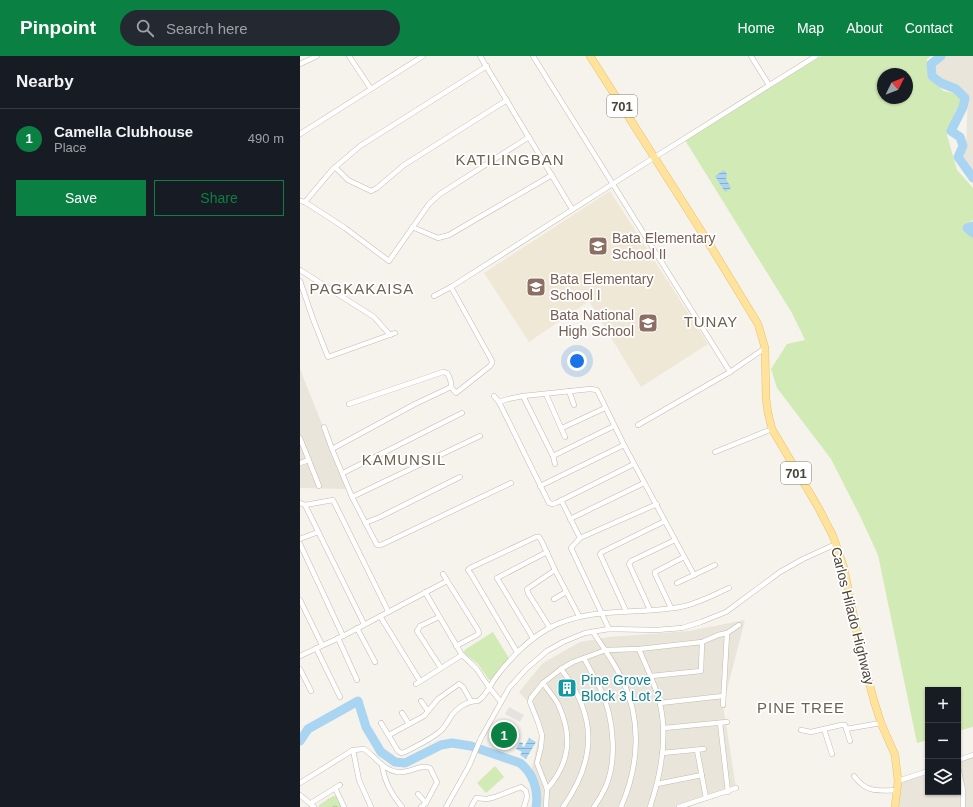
<!DOCTYPE html>
<meta charset="utf-8">
<style>
body{margin:0;font-family:Helvetica,sans-serif;background:#242831;color:#f1f3f6}
.controls{position:absolute;right:12px;bottom:12px;display:grid;overflow:hidden;border-radius:0px;box-shadow:0 1px 3px #0004}
.controls button{width:36px;height:36px;display:grid;place-items:center;padding:0;border:0;border-bottom:1px solid #363941;background:#171b24;color:#f1f3f6;font:20px sans-serif}
.compass{position:absolute;left:577px;top:12px;width:36px;height:36px;border-radius:50%;background:#171b24;box-shadow:0 1px 3px #0004;rotate:47deg}
.you{position:absolute;left:277px;top:305px;width:14px;height:14px;margin:-10px;border:3px solid #fff;border-radius:50%;background:#1a73e8;box-shadow:0 0 0 6px #1a73e833}
.badge{display:grid;place-items:center;width:26px;height:26px;border-radius:50%;background:#0b8043;color:#fff;font-size:13px;font-weight:700}
.pin{position:absolute;translate:-50% -50%;border:2px solid #fff;box-shadow:0 1px 4px #0006}
.list{margin:0;padding:0;list-style:none}
h2{display:flex;justify-content:space-between;align-items:center;height:52px;margin:0;padding:0 16px;font-size:17px}
h2 small{font-size:13px;font-weight:400;color:#9ea1a6}
.list li{display:grid;grid-template-columns:26px 1fr auto;gap:12px;align-items:center;box-sizing:border-box;height:60px;padding:0 16px;border-top:1px solid #363941}
.list b{display:block;font-size:15px;white-space:nowrap}
.list p{margin:0;font-size:13px;white-space:nowrap;color:#9ea1a6}
.list em{font-size:13px;font-style:normal;color:#9ea1a6}
.actions{display:flex;gap:8px;padding:12px 16px}
.actions a{flex:1;padding:9px 0;border:1px solid #0b8043;border-radius:0px;text-align:center;font-size:14px;color:#0b8043}
.actions .main{background:#0b8043;color:#fff}
.icon{flex:none;width:22px;height:22px;fill:none;stroke:currentColor;stroke-width:2;stroke-linecap:round;stroke-linejoin:round}
.map{position:relative;flex:none;width:673px;height:751px;overflow:hidden}
header{display:flex;align-items:center;gap:24px;box-sizing:border-box;height:56px;padding:0 20px;background:#0b8043;color:#fff}
header strong{font-size:19px}
nav{display:flex;gap:22px;margin-inline-start:auto;font-size:14px}
.search{width:280px;height:36px;background:#242831;display:flex;align-items:center;gap:10px;box-sizing:border-box;padding:0 14px;border-radius:22px;color:#9ea1a6;font-size:15px}
main{display:flex}
aside{flex:1;background:#171b24}
.map>svg:first-child{display:block}
</style>
<header>
<strong>Pinpoint</strong>
<div class="search"><svg class="icon" aria-label="search" viewBox="0 0 24 24"><circle cx="10" cy="10" r="6"/><path d="M15 15l6 6"/></svg>Search here</div>
<nav><a>Home</a><a>Map</a><a>About</a><a>Contact</a></nav>
</header>
<main>
<aside>
<h2>Nearby<small></small></h2>
<ul class="list">
<li><span class="badge">1</span><div><b>Camella Clubhouse</b><p>Place</p></div><em>490 m</em></li>
</ul>
<div class="actions"><a class="main">Save</a><a>Share</a></div>
</aside>
<div class="map">
<svg width="673" height="751" viewBox="0 0 673 751">
<defs>
<pattern id="park-crowns" width="20" height="18" patternUnits="userSpaceOnUse"><rect width="20" height="18" fill="#d2eab5"/><path d="M2 6a3 3 0 1 1 6 0M12 15a3 3 0 1 1 6 0" fill="none" stroke="#b6ca9c"/></pattern>
<pattern id="water-rules" width="6" height="5" patternUnits="userSpaceOnUse"><rect width="6" height="5" fill="#a9d4f2"/><path d="M0 2.5h6" fill="none" stroke="#8caec5"/></pattern>
</defs>
<rect width="100%" height="100%" fill="#f6f3ec"/>
<!-- residential -->
<g fill="#eae5da">
<path d="M646,0H673V117L662,102L666,88L668,42L660,34L644,24L636,17L634,8Z"/>
<path d="M0,313L41,416L47,433L0,432Z"/>
<path d="M445,564L423,649L436,732L389,751H240L232,712L241,671L230,648L219,636L243,607L280,586L309,581L389,575Z"/>
<path d="M673,701V751H595L598,725L628,716V736H658V706Z"/>
</g>
<!-- education -->
<path fill="#efe8d6" d="M310,135L408,288L341,331L289,245L229,286L184,217Z"/>
<!-- grass -->
<g fill="#d2eab5" fill-rule="evenodd">
<path d="M521,0H631L627,3L628,22L644,35L658,38L663,45L656,54L647,79L657,114L673,132V164L662,172L673,181V671L658,675V634H628V684L617,687L578,499L561,462L531,403L477,332L471,313L487,288L505,284L492,257L385,84ZM583,18H607V42H583Z"/>
<path d="M193,576L210,604L193,623L189,624L178,608L165,598L164,595L166,593Z"/>
<path d="M195,710L204,721L186,737L177,727Z"/>
</g>
<!-- park -->
<path fill="url(#park-crowns)" d="M33,740H37L42,751H19V749Z"/>
<!-- parking -->
<path fill="#e5e3e0" d="M209,651L224,659L220,666L205,658Z"/>
<!-- water -->
<g fill="url(#water-rules)">
<path d="M424,114L427,118L426,123L431,132L425,136L415,120Z"/>
<path d="M229,682L236,686L226,703L220,699L222,696L216,693L220,686L223,687L222,690L224,691Z"/>
</g>
<g fill="none" stroke-linecap="round" stroke-linejoin="round">
<!-- river -->
<g stroke="#a9d4f2" stroke-width="9">
<path d="M641,0L631,8L632,20L641,27L656,33L665,42L663,51L651,75L660,81L663,90L658,101L673,122"/>
<path d="M673,170L667,172L673,177"/>
<path d="M0,685L8,673L58,645L66,671L81,696L95,706L105,707L141,689L152,687L171,690L220,707C233,717 239,735 236,751"/>
</g>
<!-- street casing -->
<g stroke="#c2bbae" stroke-width="5.5">
<g id="street">
<path d="M49,0L71,33"/>
<path d="M180,0L272,153"/>
<path d="M233,0L430,316"/>
<path d="M451,0L469,29"/>
<path d="M0,8L17,0"/>
<path d="M0,78L123,0"/>
<path d="M35,111L48,124L71,135L77,132L104,109L207,44"/>
<path d="M0,145L5,146L45,172L89,205L129,148L140,138L229,81"/>
<path d="M5,146L32,114L60,90L187,10"/>
<path d="M112,171L138,182L149,179L252,119"/>
<path d="M0,214L74,261L90,279"/>
<path d="M0,225L13,263L28,301L95,277"/>
<path d="M151,231L192,305V307L190,310L156,337L151,331L115,348L32,393L52,441L77,489H81L211,427"/>
<path d="M134,240L151,231L355,101L516,0"/>
<path d="M269,335L274,349"/>
<path d="M246,338L265,381"/>
<path d="M194,340L199,346L249,447L253,448L256,447L334,408"/>
<path d="M223,340L253,400L255,408"/>
<path d="M199,346L208,343L223,340L290,333L297,334L324,389L394,519"/>
<path d="M49,348L143,316L147,317C150,322 152,326 151,331"/>
<path d="M338,369L430,316L465,292"/>
<path d="M24,371L32,393"/>
<path d="M262,372L305,352"/>
<path d="M0,382L19,430"/>
<path d="M415,396L472,373"/>
<path d="M253,400L314,370"/>
<path d="M0,407L9,404"/>
<path d="M43,417L162,357"/>
<path d="M240,430L324,389"/>
<path d="M52,441L180,380"/>
<path d="M261,444L280,482"/>
<path d="M0,447L5,449L33,444L88,555"/>
<path d="M5,449L64,568"/>
<path d="M270,463L344,427"/>
<path d="M65,467L80,461L160,421"/>
<path d="M0,483L18,476"/>
<path d="M0,488L43,580"/>
<path d="M143,518L178,574L179,577L177,579L156,590"/>
<path d="M377,527L415,509"/>
<path d="M125,536L162,599L176,612L189,631L201,646"/>
<path d="M254,543L266,536"/>
<path d="M0,544L22,589"/>
<path d="M371,552L355,518V516L384,501"/>
<path d="M350,554L329,508L331,505L375,484"/>
<path d="M326,555L300,498L302,496L365,465"/>
<path d="M80,560L120,625"/>
<path d="M139,561L120,570L117,575L141,612"/>
<path d="M57,572L75,606"/>
<path d="M250,572L228,537L227,533L255,514"/>
<path d="M309,573L271,492L280,482L357,448"/>
<path d="M293,576C303,591 314,606 322,623C342,664 339,710 321,751"/>
<path d="M38,582L57,624"/>
<path d="M233,582L197,522L247,496"/>
<path d="M16,592L40,641"/>
<path d="M339,593C346,611 356,629 360,648C368,682 361,718 350,751"/>
<path d="M217,596L171,518L168,514L170,512L236,481H239L242,486L255,514L279,560"/>
<path d="M0,600L43,580L147,525"/>
<path d="M284,602C289,612 295,622 300,632C314,661 319,709 302,738C300,743 296,747 294,751"/>
<path d="M0,613L11,635"/>
<path d="M261,613C297,659 297,703 263,751"/>
<path d="M351,620L401,615L402,586"/>
<path d="M243,627C248,634 254,641 258,648C273,680 270,707 247,733"/>
<path d="M116,628L162,599"/>
<path d="M121,645L128,655"/>
<path d="M360,647L423,640"/>
<path d="M423,649L427,577"/>
<path d="M102,657L109,668"/>
<path d="M81,667L98,695L101,697L105,696C116,690 128,685 138,677C144,673 146,668 150,662C156,652 167,645 178,645C187,639 190,629 196,621C211,601 228,584 249,572C291,550 336,559 380,551C397,548 413,539 429,532"/>
<path d="M420,667L428,736"/>
<path d="M364,672L427,666"/>
<path d="M524,673L532,698"/>
<path d="M546,673L581,667"/>
<path d="M501,674L511,676L541,669H545L550,685"/>
<path d="M89,679L124,660L138,643L159,628L163,631L171,645"/>
<path d="M53,694L59,724L71,751"/>
<path d="M397,694L406,742"/>
<path d="M362,697L404,693"/>
<path d="M658,704L673,699"/>
<path d="M82,709C85,727 91,737 102,751"/>
<path d="M658,711L663,734V751"/>
<path d="M554,720C566,737 579,735 597,734"/>
<path d="M598,725L628,715"/>
<path d="M0,727L53,694L64,693C75,700 83,714 97,716C109,718 121,707 130,712L137,726L126,747L121,751"/>
<path d="M357,728L402,719"/>
<path d="M35,732L44,751"/>
<path d="M118,738L126,747"/>
<path d="M0,739L14,751"/>
<path d="M11,747L40,729"/>
<path d="M146,751L169,710L181,682L209,632L226,613L247,595L263,586L285,577L309,573L356,574L382,572L401,566L426,556L480,516L503,503L536,488"/>
<path d="M171,751L176,742L187,743L195,741L221,731L226,735L227,741L224,751"/>
<path d="M246,751L247,733L237,707L241,691L242,679L238,666L230,646L231,642L243,627L261,613L273,606L306,594L339,593L402,586L418,579L427,577L439,569"/>
<path d="M379,751L436,732"/>
</g>
</g>
<!-- primary casing -->
<g stroke="#e6c16a" stroke-width="8">
<path id="primary" d="M290,0L405,181L458,268L465,292L466,342L468,357L472,373L518,451L533,480L544,512L560,592L574,645L581,667L595,699L598,725L595,751"/>
</g>
<!-- street -->
<use href="#street" stroke="#fff" stroke-width="4.5"/>
<!-- primary -->
<use href="#primary" stroke="#ffe39c" stroke-width="7"/>
</g>
<!-- icons -->
<defs>
<g id="school-square" transform="scale(1)"><rect x="-9" y="-9" width="18" height="18" rx="4" fill="#8d6e63" stroke="#fff"/><path d="M0-5L7-2L0 1L-7-2ZM-4 1L0 2.5L4 1V4Q0 6-4 4Z" fill="#fff"/></g>
<g id="building-square" transform="scale(1)"><rect x="-9" y="-9" width="18" height="18" rx="4" fill="#0f9aa8" stroke="#fff"/><path d="M-4-6H4V6H1V3H-1V6H-4ZM-2.5-4.3h1.7v1.8h-1.7ZM.8-4.3h1.7v1.8H.8ZM-2.5-1h1.7V.8h-1.7ZM.8-1h1.7V.8H.8Z" fill="#fff"/></g>
</defs>
<g fill-rule="evenodd">
<use href="#school-square" x="298" y="190"/>
<use href="#school-square" x="236" y="231"/>
<use href="#school-square" x="348" y="267"/>
<use href="#building-square" x="267" y="632"/>
</g>
<g text-anchor="middle" stroke-width="3.5" stroke-linejoin="round" paint-order="stroke">
<!-- shield labels -->
<g fill="#fff" stroke="#817c74" stroke-width="1">
<rect x="307" y="39" width="30" height="22" rx="3"/>
<rect x="481" y="406" width="30" height="22" rx="3"/>
</g>
<g font-size="13" font-weight="bold" fill="#4b4439">
<text x="322" y="55">701</text>
<text x="496" y="422">701</text>
</g>
<!-- education labels -->
<g font-size="14" fill="#785e54" stroke="#fff" text-anchor="start">
<text x="312" y="187">Bata Elementary<tspan x="312" dy="16">School II</tspan></text>
<text x="250" y="228">Bata Elementary<tspan x="250" dy="16">School I</tspan></text>
<text x="334" y="264" text-anchor="end">Bata National<tspan x="334" dy="16">High School</tspan></text>
</g>
<!-- street labels -->
<g font-size="14" fill="#4b4439" stroke="#fff">
<text transform="translate(553 560) rotate(76)" y="5">Carlos Hilado Highway</text>
</g>
<!-- culture labels -->
<g font-size="14" fill="#0d838f" stroke="#fff" text-anchor="start">
<text x="281" y="629">Pine Grove<tspan x="281" dy="16">Block 3 Lot 2</tspan></text>
</g>
<!-- neighbourhood labels -->
<g font-size="15" letter-spacing="1" fill="#6e6250" stroke="#fff">
<text x="210" y="109">KATILINGBAN</text>
<text x="62" y="238">PAGKAKAISA</text>
<text x="411" y="271">TUNAY</text>
<text x="104" y="409">KAMUNSIL</text>
<text x="501" y="657">PINE TREE</text>
</g>
</g>
</svg>
<div class="controls">
<button>+</button>
<button>−</button>
<button><svg class="icon" aria-label="layers" viewBox="0 0 24 24"><path d="M12 4l9 5-9 5-9-5zM3 14l9 5 9-5"/></svg></button>
</div>
<svg class="compass" viewBox="-18 -18 36 36"><path d="M0-13l5 13h-10z" fill="#e53935"/><path d="M0 13l5-13h-10z" fill="#9ea1a6"/></svg>
<div class="you"></div>
<div class="pin badge" style="left:204px;top:679px">1</div>
</div>
</main>
